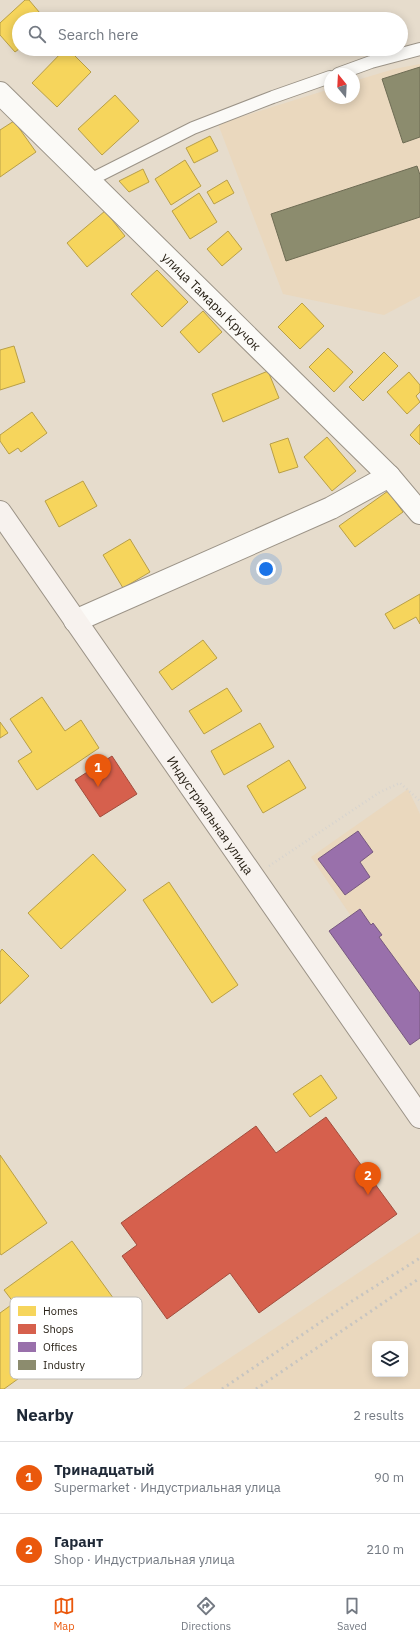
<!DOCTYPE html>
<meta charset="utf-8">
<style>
body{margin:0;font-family:"IBM Plex Sans",sans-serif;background:#f2f2f3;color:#1f2937}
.controls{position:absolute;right:12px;bottom:12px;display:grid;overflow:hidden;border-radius:6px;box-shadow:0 2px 10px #0003}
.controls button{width:36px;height:36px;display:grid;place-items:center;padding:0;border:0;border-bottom:1px solid #e0e1e3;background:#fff;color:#1f2937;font:20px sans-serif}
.compass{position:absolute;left:324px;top:68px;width:36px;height:36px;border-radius:50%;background:#fff;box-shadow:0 2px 10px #0003;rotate:342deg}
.you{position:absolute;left:266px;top:569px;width:14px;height:14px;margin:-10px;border:3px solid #fff;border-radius:50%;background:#1a73e8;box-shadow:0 0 0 6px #1a73e833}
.badge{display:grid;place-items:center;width:26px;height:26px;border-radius:50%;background:#ea580c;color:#fff;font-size:13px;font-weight:700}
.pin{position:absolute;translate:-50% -33px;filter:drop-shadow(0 1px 2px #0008)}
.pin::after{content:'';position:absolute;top:21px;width:14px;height:12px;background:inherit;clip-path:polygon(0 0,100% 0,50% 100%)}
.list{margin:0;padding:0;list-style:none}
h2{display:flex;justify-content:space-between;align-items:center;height:52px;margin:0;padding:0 16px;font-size:17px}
h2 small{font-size:13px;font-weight:400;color:#747a83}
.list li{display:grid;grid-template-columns:26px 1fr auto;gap:12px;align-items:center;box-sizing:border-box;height:72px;padding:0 16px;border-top:1px solid #e0e1e3}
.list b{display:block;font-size:15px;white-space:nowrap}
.list p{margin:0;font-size:13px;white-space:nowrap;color:#747a83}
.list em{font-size:13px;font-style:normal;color:#747a83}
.icon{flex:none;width:22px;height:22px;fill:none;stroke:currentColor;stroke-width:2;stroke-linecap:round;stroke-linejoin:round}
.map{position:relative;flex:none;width:420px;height:1389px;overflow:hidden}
.search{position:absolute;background:#fff;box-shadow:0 2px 10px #0003;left:12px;right:12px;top:12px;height:44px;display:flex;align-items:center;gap:10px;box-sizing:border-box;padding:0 14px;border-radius:22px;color:#747a83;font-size:15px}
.sheet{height:196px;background:#fff}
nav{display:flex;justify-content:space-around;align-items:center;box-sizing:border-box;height:56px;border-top:1px solid #e0e1e3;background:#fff;font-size:11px;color:#747a83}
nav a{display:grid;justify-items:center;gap:2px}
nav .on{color:#ea580c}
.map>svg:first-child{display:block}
</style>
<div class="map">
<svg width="420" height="1389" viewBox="0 0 420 1389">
<rect width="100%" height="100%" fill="#e6dccc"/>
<!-- built -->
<g fill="#ead8be" fill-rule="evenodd">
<path d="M420,64V296L384,315L283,294L218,124L330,89V98H354V81L394,69Z"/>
<path d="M408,789L420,814V1018L311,857Z"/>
<path d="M420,1232V1389H183ZM375,1344H405V1374H375Z"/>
</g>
<!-- homes -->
<g fill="#f6d55c" stroke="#b89f47">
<path d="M25,0H29L45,19H19V49L15,52L0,35V23Z"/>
<path d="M65,49H68L91,72L57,107L32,83Z"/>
<path d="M115,95L139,121L102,155L78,129Z"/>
<path d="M14,121L36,152L0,177V130Z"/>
<path d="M210,136L218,151L194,163L186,148Z"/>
<path d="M185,160L201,186L171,205L155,179Z"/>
<path d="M143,169L149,182L129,192L119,181Z"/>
<path d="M227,180L234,193L214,204L207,192Z"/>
<path d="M199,193L217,222L190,239L172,211Z"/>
<path d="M105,211L125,236L87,267L67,243Z"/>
<path d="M228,231L242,249L222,266L207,249Z"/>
<path d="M157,270L188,302L162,327L131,294Z"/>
<path d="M302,303L324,326L300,349L278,327Z"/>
<path d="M203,311L222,332L199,353L180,332Z"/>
<path d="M14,346L25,382L0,390V350Z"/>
<path d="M328,348L353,372L334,392L309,367Z"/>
<path d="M384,352L398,366L363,401L349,387Z"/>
<path d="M268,371L279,398L223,422L212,394Z"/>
<path d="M409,372L420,385V392L416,396L420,402L407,414L387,392Z"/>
<path d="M32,412L47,433L21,452L18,448L9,454L0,441V435Z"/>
<path d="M420,424V445L410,435Z"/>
<path d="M327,437L356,471L332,491L304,457Z"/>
<path d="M288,438L298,467L279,473L270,444Z"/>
<path d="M83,481L97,506L59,527L45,501Z"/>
<path d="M388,491L403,512L355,547L339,526Z"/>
<path d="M130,539L150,572L123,588L103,555Z"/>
<path d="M420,594V624L416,617L394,629L385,614Z"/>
<path d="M203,640L217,658L172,690L159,672Z"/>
<path d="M227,688L242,711L204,734L189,711Z"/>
<path d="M42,697L65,731L81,720L99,748L37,790L18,761L32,752L10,719Z"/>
<path d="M0,722L8,733L0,738Z"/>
<path d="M260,723L274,747L224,775L211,751Z"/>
<path d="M289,760L306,788L263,813L247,786Z"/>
<path d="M93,854L126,890L61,949L28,913Z"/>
<path d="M169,882L238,985L212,1003L143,900Z"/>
<path d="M2,949L29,976L0,1004V952Z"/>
<path d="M321,1075L337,1098L310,1117L293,1094Z"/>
<path d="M0,1155L47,1223L1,1255L0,1253Z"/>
<path d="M72,1241L119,1306L4,1389H0V1313L14,1303L4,1290Z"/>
</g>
<!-- shops -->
<g fill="#d6604d" stroke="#a24d3d">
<path d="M112,756L137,794L100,817L75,780Z"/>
<path d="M326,1117L397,1214L259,1313L230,1273L167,1319L122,1256L137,1245L121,1223L256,1126L276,1153Z"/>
</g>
<!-- offices -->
<g fill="#9970ab" stroke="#77597f">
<path d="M358,831L373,852L360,862L370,877L345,895L318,859Z"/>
<path d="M360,909L371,925L373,923L382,935L379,937L420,993V1038L410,1045L329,931Z"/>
</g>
<!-- industry -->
<g fill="#8c8c6e" stroke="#6e6c54">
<path d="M420,67V137L403,143L382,79Z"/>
<path d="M417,166L420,175V217L286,261L271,214Z"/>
</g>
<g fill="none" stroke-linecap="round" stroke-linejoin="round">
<!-- lane casing -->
<g stroke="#9b9387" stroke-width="14">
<g id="lane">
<path d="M338,74L371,62L420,49"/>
<path d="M88,181L193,128L273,97L330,77"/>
</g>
</g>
<!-- street casing -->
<g stroke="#9b9387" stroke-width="24">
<g id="street">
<path id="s1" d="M0,93L389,476L420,513"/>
<path d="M75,621L331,508L389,476"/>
</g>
</g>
<!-- secondary casing -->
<g stroke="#9b9387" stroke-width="24">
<g id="secondary">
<path id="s2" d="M0,512L420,1117"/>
</g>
</g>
<!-- path -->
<path stroke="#d7d4cf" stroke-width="2.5" stroke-dasharray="1 3" stroke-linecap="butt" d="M269,866L380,792L400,783L420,801"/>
<!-- lane -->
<use href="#lane" stroke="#fbfaf7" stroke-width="12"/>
<!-- street -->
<use href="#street" stroke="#fbfaf7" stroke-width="22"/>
<!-- secondary -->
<use href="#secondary" stroke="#f7f2ee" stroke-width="22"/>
<!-- rail -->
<g stroke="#c7c5c1" stroke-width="3" stroke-dasharray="2 4" stroke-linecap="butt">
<path d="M222,1389L349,1303L420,1258"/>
<path d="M256,1389L420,1278"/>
</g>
</g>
<g text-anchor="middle" stroke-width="4" stroke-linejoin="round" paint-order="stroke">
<!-- street labels -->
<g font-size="13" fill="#292217" stroke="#fff">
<text dy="5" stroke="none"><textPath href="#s1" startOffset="297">улица Тамары Кручок</textPath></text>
<text dy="5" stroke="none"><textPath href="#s2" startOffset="369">Индустриальная улица</textPath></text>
</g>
</g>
<!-- legend -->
<rect x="10" y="1297" width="132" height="82" rx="6" fill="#fff" stroke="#bfbdb9" stroke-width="1"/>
<rect x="18" y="1306" width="18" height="10" fill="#f6d55c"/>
<rect x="18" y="1324" width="18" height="10" fill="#d6604d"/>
<rect x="18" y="1342" width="18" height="10" fill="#9970ab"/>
<rect x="18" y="1360" width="18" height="10" fill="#8c8c6e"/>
<g font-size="11" fill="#292217">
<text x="43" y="1315">Homes</text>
<text x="43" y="1333">Shops</text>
<text x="43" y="1351">Offices</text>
<text x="43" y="1369">Industry</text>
</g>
</svg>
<div class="controls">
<button><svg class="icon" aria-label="layers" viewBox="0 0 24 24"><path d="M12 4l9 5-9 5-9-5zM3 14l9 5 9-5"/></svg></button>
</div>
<svg class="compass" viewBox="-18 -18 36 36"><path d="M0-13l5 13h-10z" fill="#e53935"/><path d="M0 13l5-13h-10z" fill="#747a83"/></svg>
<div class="you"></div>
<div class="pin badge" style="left:98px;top:787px">1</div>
<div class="pin badge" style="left:368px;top:1195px">2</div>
<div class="search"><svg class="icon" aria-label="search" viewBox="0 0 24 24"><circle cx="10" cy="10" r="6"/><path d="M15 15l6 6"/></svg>Search here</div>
</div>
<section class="sheet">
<h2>Nearby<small>2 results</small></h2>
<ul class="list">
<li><span class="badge">1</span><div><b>Тринадцатый</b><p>Supermarket · Индустриальная улица</p></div><em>90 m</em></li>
<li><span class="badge">2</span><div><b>Гарант</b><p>Shop · Индустриальная улица</p></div><em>210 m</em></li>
</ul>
</section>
<nav>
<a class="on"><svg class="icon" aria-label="map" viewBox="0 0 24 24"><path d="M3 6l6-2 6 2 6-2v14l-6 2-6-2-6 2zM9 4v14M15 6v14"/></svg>Map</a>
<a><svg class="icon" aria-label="directions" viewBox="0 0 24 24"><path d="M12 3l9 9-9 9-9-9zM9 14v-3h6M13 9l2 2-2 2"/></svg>Directions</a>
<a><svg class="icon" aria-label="saved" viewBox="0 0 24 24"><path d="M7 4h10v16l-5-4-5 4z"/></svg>Saved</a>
</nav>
